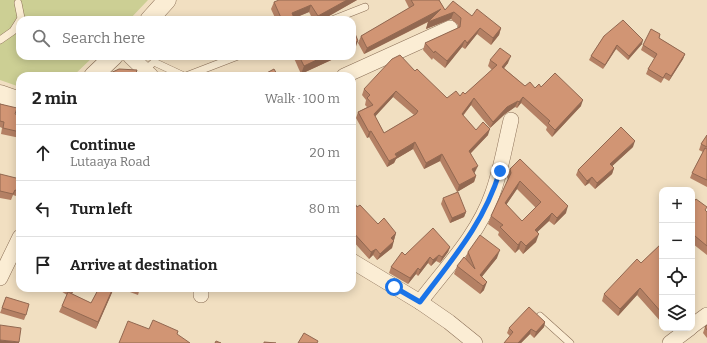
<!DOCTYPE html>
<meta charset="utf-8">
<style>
body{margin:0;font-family:Bitter,serif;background:#f2f2f2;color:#222}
.controls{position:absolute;right:12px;bottom:12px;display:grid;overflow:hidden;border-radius:8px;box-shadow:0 2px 10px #0003}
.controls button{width:36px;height:36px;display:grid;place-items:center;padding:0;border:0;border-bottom:1px solid #e0e0e0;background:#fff;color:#222;font:20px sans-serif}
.stop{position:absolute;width:12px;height:12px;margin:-9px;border:3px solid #1a73e8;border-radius:50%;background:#fff}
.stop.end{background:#1a73e8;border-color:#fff;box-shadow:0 1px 4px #0008}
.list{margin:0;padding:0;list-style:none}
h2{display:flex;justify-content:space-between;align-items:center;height:52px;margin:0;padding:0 16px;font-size:17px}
h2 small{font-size:13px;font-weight:400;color:#767676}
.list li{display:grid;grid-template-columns:26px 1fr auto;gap:12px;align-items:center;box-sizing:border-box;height:56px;padding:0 16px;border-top:1px solid #e0e0e0}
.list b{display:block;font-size:15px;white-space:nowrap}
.list p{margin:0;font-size:13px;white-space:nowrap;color:#767676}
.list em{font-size:13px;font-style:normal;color:#767676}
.icon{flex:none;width:22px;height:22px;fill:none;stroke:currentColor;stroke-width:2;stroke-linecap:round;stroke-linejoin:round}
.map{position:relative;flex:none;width:707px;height:343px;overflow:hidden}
.search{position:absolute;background:#fff;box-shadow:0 2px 10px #0003;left:16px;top:16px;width:340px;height:44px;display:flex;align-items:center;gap:10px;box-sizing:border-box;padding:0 14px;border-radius:12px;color:#767676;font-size:15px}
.panel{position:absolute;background:#fff;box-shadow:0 2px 10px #0003;left:16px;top:72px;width:340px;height:220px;border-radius:12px}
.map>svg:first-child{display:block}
</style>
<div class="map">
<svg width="707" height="343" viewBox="0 0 707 343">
<rect width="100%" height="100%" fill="#f1dfc1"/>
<!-- green -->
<path fill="#cccf94" d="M0,0H148L129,20H20V56H94L73,76H20V87L0,80Z"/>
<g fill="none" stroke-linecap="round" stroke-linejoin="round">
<!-- service casing -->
<g stroke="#8b6f57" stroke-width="8">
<g id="service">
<path d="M18,3L21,18L20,20"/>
<path d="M332,20L365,7"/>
<path d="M0,40L13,31L20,20"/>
<path d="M145,70L154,62L184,76"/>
<path d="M186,76L238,56"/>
<path d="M540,316L570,343"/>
</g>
</g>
<!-- minor casing -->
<g stroke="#8b6f57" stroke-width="16">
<g id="minor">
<path d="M130,56L151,76"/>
<path d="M344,76L450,28"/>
<path d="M352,261L420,302L449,322L475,343"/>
<path d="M0,278L20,237"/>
<path d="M201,295V288"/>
<path d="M420,302C445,269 478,235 492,195C501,171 505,145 511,120"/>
<path d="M692,326L707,315"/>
<path d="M670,343L690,328"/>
</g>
</g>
<!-- tertiary casing -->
<g stroke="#8b6f57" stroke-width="19">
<g id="tertiary">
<path d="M149,20L167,0"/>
<path d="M93,76L114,56"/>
<path d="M0,94L20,101"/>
</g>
</g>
<!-- service -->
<use href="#service" stroke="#fbedd4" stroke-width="7"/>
<!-- minor -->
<use href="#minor" stroke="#fbedd4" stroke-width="15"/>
<!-- tertiary -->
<use href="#tertiary" stroke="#fbedd4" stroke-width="18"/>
</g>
<!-- wall -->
<g fill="#b48064" fill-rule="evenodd">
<path d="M314,0H357L322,20H313L309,12L294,18V20H276L271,9L274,2Z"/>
<path d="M405,0H439L445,10L472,16L501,28L499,35L491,45L477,34L465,49L462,47L445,68L433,58L432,60L423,50L425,43L458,28V25L451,19L426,29L428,22L430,21L364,54L358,43L361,36L409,8Z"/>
<path d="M660,34L659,38L685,54L683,59L669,81L664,78L661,83L646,74L648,69L655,59L641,50L643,45Z"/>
<path d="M604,36L642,44L628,60L616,49L603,69L589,60L591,56Z"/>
<path d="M293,56H340L301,74Z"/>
<path d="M490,60L508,63L504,68L525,86L535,88L541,87L581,106L552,137L546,130L547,127L521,103L517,108L515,107L505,114L490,128L471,105L463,116L476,130L488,135L471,153L475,172L474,173L476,176L474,182L457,192L440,161L424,169L413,149L396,159L394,163L387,167L369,137L367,138L356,118L358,112L367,107L365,105L366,100L362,95L364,89L415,71L447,98L460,96L465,94L492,70L488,66ZM393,97L414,115L384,133L375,116Z"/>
<path d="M0,104L15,114L20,115V138L1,134L2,128L0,127Z"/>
<path d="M707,135V187L690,178L692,173L703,152L699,150L701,144Z"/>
<path d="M633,147L612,166L614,168L612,174L595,189L589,183L585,186L576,175L578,170Z"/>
<path d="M510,169L566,213L554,225L549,221L537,232L536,242L523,254L519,249L515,253L498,235L499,232L488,224L491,216L508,180L507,177ZM517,189L536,208L522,221L506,205Z"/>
<path d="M0,174L18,191L16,196L13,195L11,200L0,198Z"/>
<path d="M352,198L357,207L378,224L396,233L394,240L393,241L392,248L377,260L373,255L369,259L352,240Z"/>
<path d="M443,198L466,212L464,217L450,223L441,204Z"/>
<path d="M692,204L707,212V255L693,244H692Z"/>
<path d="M662,243V323L637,295L618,316L602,301L604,294L641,263Z"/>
<path d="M450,247L448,252L440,263L436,261L431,266L428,263L418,276L416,274L408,284L389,273L391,267L405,255Z"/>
<path d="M468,252L497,258L482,276L484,290L480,294L454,274L457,266L465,259Z"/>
<path d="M56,288H75L72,294L91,303L99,288H114L96,329L59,312L67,295Z"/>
<path d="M119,288H140L138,295Z"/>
<path d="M6,297L26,315L24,320L0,313Z"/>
<path d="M545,322L544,327L534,338L530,334L521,343H504L510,336L507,333L509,328Z"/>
<path d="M707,325V338L703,333L705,327Z"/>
</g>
<!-- shaded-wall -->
<g fill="#926851">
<path d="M347,0H357L322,20H317L318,16Z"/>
<path d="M311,5L309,12L290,20L292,13Z"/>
<path d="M441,9L439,16L364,54L367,48Z"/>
<path d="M454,12L451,19L426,29L428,22Z"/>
<path d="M480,28L477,34L465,49L467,43Z"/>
<path d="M501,28L499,35L491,45L493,38Z"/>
<path d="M465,40L462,47L445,68L447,61Z"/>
<path d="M643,40L642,44L628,60L629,56Z"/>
<path d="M358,41L355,49L352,50V44Z"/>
<path d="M617,45L616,49L603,69L605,65Z"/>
<path d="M685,54L683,59L669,81L671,76Z"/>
<path d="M325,56H340L301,74L304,66Z"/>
<path d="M511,56L508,63L500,73L502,67Z"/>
<path d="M396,91L393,97L372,120L374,114Z"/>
<path d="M523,97L521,103L517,108L519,102Z"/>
<path d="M474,98L471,105L459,120L462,114Z"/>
<path d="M583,100L581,106L552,137L555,130Z"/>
<path d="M518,101L515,107L505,114L490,128L493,122L507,107Z"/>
<path d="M490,129L488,135L467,157L469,151Z"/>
<path d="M371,131L369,137L367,138L369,132Z"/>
<path d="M635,141L633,147L608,170L610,164Z"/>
<path d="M415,142L413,149L396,159L394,163L387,167L389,161L395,154Z"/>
<path d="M442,154L440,161L424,169L426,163Z"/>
<path d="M478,166L475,172L470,176L472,169Z"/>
<path d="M614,168L612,174L595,189L597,183Z"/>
<path d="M476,176L474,182L457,192L459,185Z"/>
<path d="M592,177L589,183L585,186L587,181Z"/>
<path d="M520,181L517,189L502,211L505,203Z"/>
<path d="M568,206L566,213L554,225L557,218Z"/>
<path d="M466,212L464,217L450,223L452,218Z"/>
<path d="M552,213L549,221L532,237L535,230Z"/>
<path d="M396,233L394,240L388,244L391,238Z"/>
<path d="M539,234L536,242L523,254L526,246Z"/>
<path d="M695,236L693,244H692V240Z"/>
<path d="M394,241L392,248L377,260L380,254Z"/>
<path d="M521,241L519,249L515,253L518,245Z"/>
<path d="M450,247L448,252L440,263L442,257Z"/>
<path d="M376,249L373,255L369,259L371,252Z"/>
<path d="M500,250L497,258L477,283L480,275Z"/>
<path d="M439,255L436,261L431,266L433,260Z"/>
<path d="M430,257L428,263L418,276L420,270Z"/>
<path d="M418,268L416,274L408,284L410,278Z"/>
<path d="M662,270V275L657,280L659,273Z"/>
<path d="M487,282L484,290L480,294L483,286Z"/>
<path d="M74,288H75L70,297L72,290Z"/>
<path d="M113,288H114L96,329L98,322Z"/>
<path d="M640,288L637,295L618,316L620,309Z"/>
<path d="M545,322L544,327L534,338L536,332Z"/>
<path d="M531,329L530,334L521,343H518Z"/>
<path d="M0,340L19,342V343H0Z"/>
</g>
<!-- building -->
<g fill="#d19574" stroke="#926851" fill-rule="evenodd">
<path d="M279,0H347L318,16L311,5L292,13L294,18L290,20H282L274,2Z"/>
<path d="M411,0H439L445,10L453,1L472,16L477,9L501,28L493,38L480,28L467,43L465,40L447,61L435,51L434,53L425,43L460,27L461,18L454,12L428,22L441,9L367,48L361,36L414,5Z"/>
<path d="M623,20L643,40L629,56L617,45L605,65L591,56L604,36Z"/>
<path d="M352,26L358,41L352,44Z"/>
<path d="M651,29L660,34L659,38L685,54L671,76L666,73L663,78L648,69L657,54L643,45Z"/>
<path d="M500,48L511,56L502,67L525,86L530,82L535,88L539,84L541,87L555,73L583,100L555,130L548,123L550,121L523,97L519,102L518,101L507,107L493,122L474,98L462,114L476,130L483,122L490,129L469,151L478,166L472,169L476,176L459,185L442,154L426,163L415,142L395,154L397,157L389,161L371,131L369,132L358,112L373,105L367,98L370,95L364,89L392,59L400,55L415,71L417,69L447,98L456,91L460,96L463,92L465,94L497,65L490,60ZM396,91L418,111L416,114L384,133L374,114Z"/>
<path d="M299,56H325L304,66Z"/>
<path d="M119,69L137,70L135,76H104Z"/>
<path d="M274,69L278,76H261Z"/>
<path d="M0,104L17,108L15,114L20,115V132L3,128L4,122L0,121Z"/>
<path d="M621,127L635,141L610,164L614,168L597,183L592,177L587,181L578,170Z"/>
<path d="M707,135V147L701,144Z"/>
<path d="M705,148L707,149V180L692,173Z"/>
<path d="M520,159L568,206L557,218L552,213L535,230L539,234L526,246L521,241L518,245L500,227L503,225L491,216L511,173L510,169ZM520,181L541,202L522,221L505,203Z"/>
<path d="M0,174L20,179V184L18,191L15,190L13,194L0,191Z"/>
<path d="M458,192L466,212L452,218L443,198Z"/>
<path d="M352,198L357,207L360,205L378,224L384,218L396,233L391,238L394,241L380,254L376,249L371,252L352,231Z"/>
<path d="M696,199L707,207L705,210L707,212V246L695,236L692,240V204Z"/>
<path d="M433,228L450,247L442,257L439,255L433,260L430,257L420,270L418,268L410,278L391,267L402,252L405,255Z"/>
<path d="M480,235L500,250L480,275L487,282L483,286L457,266L464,257L475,269L468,252Z"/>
<path d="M662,243V270L659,273L662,276V313L640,288L620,309L604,294L637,259L641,263Z"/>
<path d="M69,288H74L72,290Z"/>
<path d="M99,288H113L98,322L62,306L68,292L91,303Z"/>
<path d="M6,297L29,304L26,315L2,308Z"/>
<path d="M529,307L545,322L536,332L531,329L518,343H504L513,332L509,328Z"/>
<path d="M153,320L178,331L177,334L190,343H119L128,321L149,329Z"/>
<path d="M0,325L21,328L19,342L0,340Z"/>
<path d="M707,325V330L705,327Z"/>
<path d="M304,333L318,341L317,343H298Z"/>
<path d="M216,341L221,343H215Z"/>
<path d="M264,342L276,343H264Z"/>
</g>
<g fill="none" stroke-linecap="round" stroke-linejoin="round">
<!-- route -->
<path stroke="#1a73e8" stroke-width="5" d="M394,287L420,302C453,258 483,225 500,171"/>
</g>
</svg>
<div class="controls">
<button>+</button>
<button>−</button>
<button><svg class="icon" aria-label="locate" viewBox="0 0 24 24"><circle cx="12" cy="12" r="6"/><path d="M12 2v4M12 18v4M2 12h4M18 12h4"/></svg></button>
<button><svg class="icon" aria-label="layers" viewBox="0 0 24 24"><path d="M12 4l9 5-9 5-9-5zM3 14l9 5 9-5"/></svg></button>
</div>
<div class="stop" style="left:394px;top:287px"></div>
<div class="stop end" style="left:500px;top:171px"></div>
<div class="search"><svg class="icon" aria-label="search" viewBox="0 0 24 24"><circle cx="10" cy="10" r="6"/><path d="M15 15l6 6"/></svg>Search here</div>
<section class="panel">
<h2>2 min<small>Walk · 100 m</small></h2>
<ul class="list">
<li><svg class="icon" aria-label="ahead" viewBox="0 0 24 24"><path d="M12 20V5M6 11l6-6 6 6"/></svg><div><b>Continue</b><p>Lutaaya Road</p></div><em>20 m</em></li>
<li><svg class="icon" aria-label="left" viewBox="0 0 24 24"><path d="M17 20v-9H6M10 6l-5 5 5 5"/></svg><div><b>Turn left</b></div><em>80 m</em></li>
<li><svg class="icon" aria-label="arrive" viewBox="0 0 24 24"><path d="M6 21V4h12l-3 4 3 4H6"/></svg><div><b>Arrive at destination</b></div></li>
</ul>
</section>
</div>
